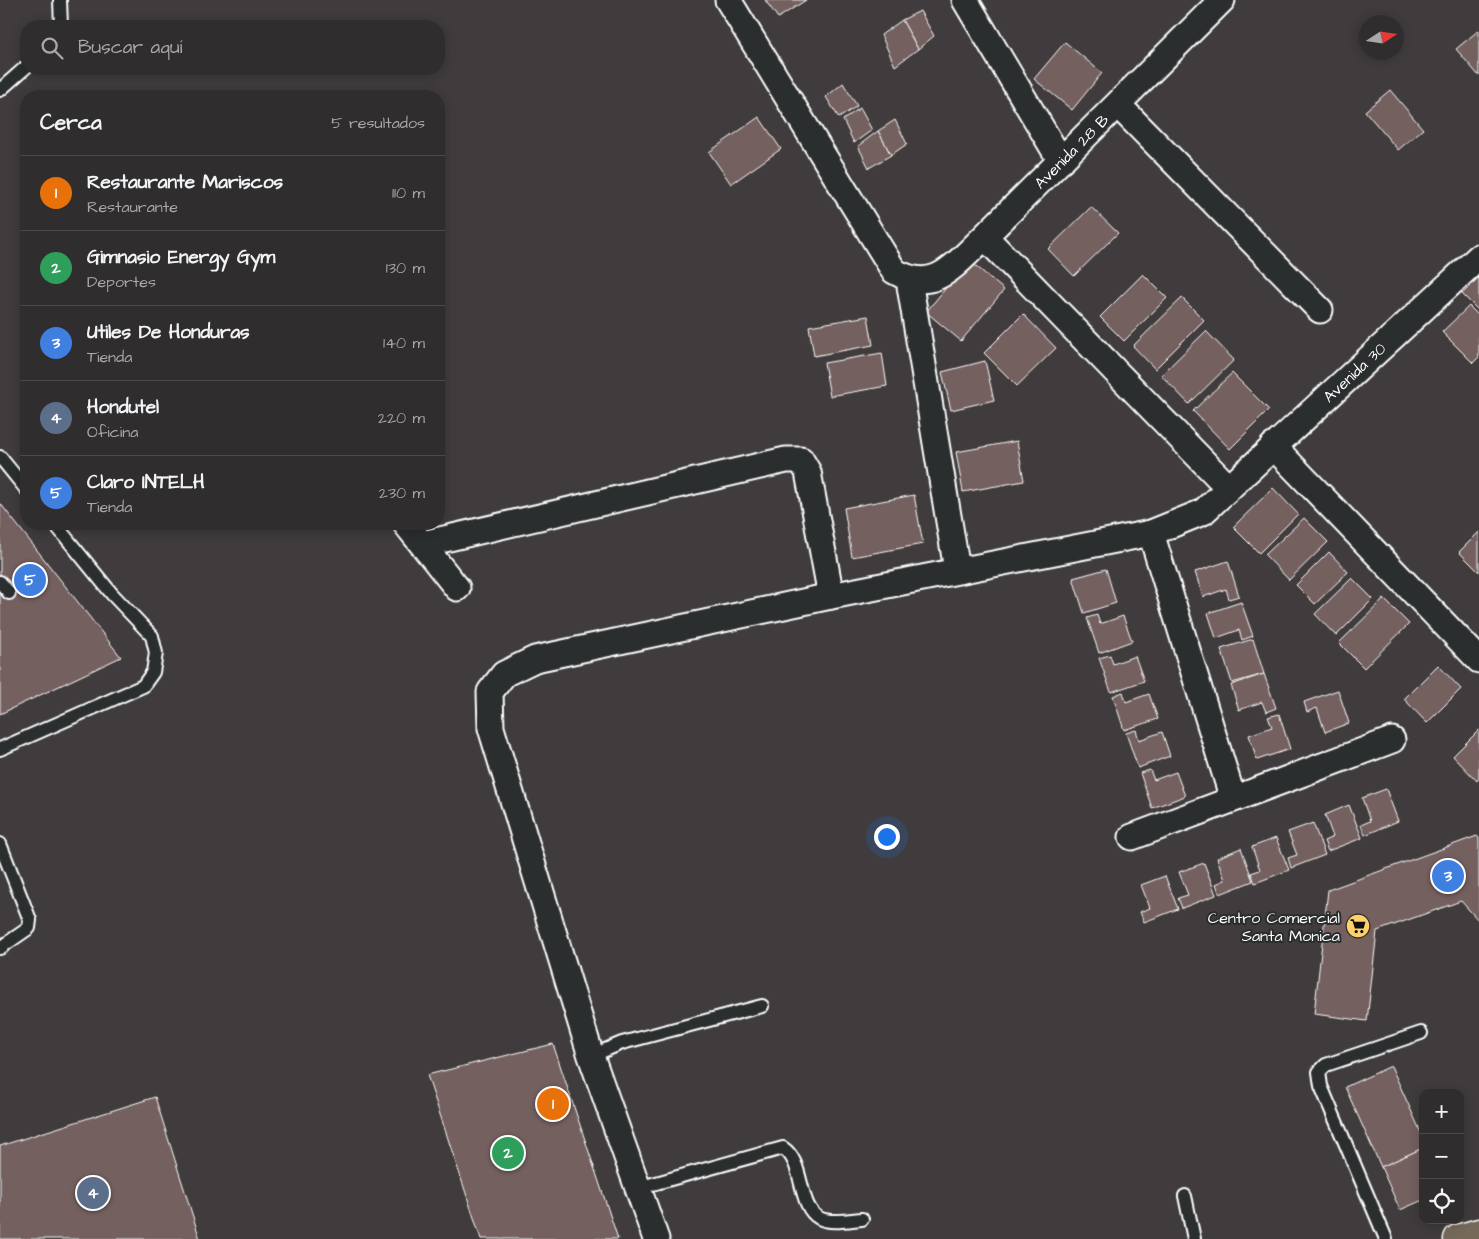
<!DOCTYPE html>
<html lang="es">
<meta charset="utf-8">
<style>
body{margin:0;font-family:"Architects Daughter",sans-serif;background:#3c393a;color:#f1f3f6}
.controls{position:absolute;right:15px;bottom:15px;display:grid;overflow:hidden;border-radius:10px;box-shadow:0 2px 12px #0003}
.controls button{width:45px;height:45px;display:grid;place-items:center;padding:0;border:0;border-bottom:1px solid #4b494a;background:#302d2e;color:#f1f3f6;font:25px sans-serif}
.compass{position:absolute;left:1359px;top:15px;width:45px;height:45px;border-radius:50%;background:#302d2e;box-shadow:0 2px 12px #0003;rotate:78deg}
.you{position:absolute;left:886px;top:836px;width:18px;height:18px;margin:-12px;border:4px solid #fff;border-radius:50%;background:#1a73e8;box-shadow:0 0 0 8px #1a73e833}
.badge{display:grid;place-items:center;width:32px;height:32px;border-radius:50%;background:#e797bd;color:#fff;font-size:16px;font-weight:700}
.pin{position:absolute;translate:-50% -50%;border:2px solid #fff;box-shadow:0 1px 5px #0006}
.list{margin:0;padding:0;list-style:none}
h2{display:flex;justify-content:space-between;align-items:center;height:65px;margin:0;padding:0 20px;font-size:21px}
h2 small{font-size:16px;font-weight:400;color:#a8a8aa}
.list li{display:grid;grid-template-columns:32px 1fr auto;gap:15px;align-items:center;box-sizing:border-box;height:75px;padding:0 20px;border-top:1px solid #4b494a}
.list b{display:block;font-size:19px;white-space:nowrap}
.list p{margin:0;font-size:16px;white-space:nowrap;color:#a8a8aa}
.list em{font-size:16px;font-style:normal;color:#a8a8aa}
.icon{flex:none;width:28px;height:28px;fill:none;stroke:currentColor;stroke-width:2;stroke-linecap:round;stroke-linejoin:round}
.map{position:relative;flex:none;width:1479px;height:1239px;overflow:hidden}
.search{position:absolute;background:#302d2e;box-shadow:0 2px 12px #0003;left:20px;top:20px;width:425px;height:55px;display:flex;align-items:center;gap:12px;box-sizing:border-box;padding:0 18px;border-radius:20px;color:#a8a8aa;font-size:19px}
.panel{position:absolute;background:#302d2e;box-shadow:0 2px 12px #0003;left:20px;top:90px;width:425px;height:440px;border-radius:20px}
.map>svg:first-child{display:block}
</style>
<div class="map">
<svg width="1479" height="1239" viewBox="0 0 1479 1239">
<rect width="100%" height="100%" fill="#403c3d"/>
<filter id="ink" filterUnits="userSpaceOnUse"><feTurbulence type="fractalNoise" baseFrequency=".02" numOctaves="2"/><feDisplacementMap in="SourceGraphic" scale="10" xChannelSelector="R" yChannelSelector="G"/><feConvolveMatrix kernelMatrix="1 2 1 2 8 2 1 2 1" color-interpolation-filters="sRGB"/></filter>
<g filter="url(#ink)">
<!-- building -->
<g fill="#746060" stroke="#fff">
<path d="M765,0H806L778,18Z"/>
<path d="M920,11L934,36L918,49L902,20Z"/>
<path d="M902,20L918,49L895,66L881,35Z"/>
<path d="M1479,30V76L1456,49Z"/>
<path d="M1065,42L1102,73L1072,110L1034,79Z"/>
<path d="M843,83L857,106L839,118L826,97Z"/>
<path d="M1390,90L1423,129L1398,150L1365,111Z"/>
<path d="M860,108L872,130L854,143L843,120Z"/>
<path d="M759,117L781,149L731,184L709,152Z"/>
<path d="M895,120L907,144L891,155L878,131Z"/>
<path d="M878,131L891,155L869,168L858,146Z"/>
<path d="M1091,207L1118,233L1074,276L1048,249Z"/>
<path d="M969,260L1004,290L961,341L926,312Z"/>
<path d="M1143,274L1167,298L1124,341L1100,317Z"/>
<path d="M1479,277V311L1462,294Z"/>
<path d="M1182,298L1204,320L1155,369L1133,346Z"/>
<path d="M1469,306L1479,316V357L1473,363L1442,332Z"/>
<path d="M1023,314L1056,348L1017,386L984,353Z"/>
<path d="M868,316L873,345L814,356L809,326Z"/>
<path d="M1206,331L1234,360L1189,404L1161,375Z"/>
<path d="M882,353L887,386L830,396L824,363Z"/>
<path d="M985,361L994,400L951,410L942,372Z"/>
<path d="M1232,373L1269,410L1230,449L1193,411Z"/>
<path d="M1017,441L1024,481L963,492L956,452Z"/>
<path d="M1273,488L1298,514L1259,553L1233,527Z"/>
<path d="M914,495L923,544L852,557L844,508Z"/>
<path d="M0,503L121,657L0,714Z"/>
<path d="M1304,518L1328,542L1289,580L1265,555Z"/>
<path d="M1479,532V572L1459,552Z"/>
<path d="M1329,552L1348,572L1315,604L1296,585Z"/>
<path d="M1228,561L1239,596L1229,599L1226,589L1203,597L1195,572Z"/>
<path d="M1106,569L1116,603L1084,613L1073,578Z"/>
<path d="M1352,578L1373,599L1336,636L1315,614Z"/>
<path d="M1384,599L1409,624L1364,668L1339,643Z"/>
<path d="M1241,602L1253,636L1242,640L1239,630L1216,638L1208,613Z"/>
<path d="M1097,615L1100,624L1123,616L1132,641L1099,653L1087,618Z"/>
<path d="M1253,639L1264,674L1232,683L1221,649Z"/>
<path d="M1110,655L1113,664L1135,656L1144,681L1111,692L1099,658Z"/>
<path d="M1438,665L1461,689L1427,723L1404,699Z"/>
<path d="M1264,674L1276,708L1266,712L1262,702L1239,710L1231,685Z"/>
<path d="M1338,690L1349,723L1325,732L1317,708L1307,712L1304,702Z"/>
<path d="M1123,692L1126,702L1149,694L1158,719L1124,730L1113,696Z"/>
<path d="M1279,714L1290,749L1257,760L1249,735L1272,727L1268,717Z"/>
<path d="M1136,730L1139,740L1162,732L1170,756L1138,768L1126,733Z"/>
<path d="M1479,730V778L1477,781L1453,756Z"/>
<path d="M1150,770L1154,780L1176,772L1185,796L1152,808L1140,773Z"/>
<path d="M1386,789L1398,821L1365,835L1361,825L1370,821L1362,798Z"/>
<path d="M1349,805L1362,838L1328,851L1324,841L1333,837L1325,815Z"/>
<path d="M1313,823L1325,855L1291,868L1288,858L1297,855L1288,832Z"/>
<path d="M1477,836L1479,838V921L1461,901L1377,931L1367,1021L1314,1014L1328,890Z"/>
<path d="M1276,838L1289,870L1255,883L1251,873L1260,870L1252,847Z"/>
<path d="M1241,848L1253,881L1220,894L1216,884L1225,880L1217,858Z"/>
<path d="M1204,863L1216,895L1182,908L1178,898L1188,895L1179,872Z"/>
<path d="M1165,876L1178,909L1144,922L1140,912L1150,908L1141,885Z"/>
<path d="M553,1044L618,1239H481L427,1075Z"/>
<path d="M1391,1066L1423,1137V1148L1381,1167L1345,1087Z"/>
<path d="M155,1097L200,1239H0V1146Z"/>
<path d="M1423,1148V1200L1400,1210L1381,1167Z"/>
</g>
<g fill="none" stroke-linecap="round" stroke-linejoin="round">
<!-- lane casing -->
<g stroke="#fff" stroke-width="16">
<g id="lane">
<path d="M60,0L61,26"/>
<path d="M0,90L26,67"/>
<path d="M0,457L26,489"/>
<path d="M0,582L9,593"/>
<path d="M0,749L143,686L153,672L156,653L152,636L112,594L55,524"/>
<path d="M0,844L30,920L29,928L0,948"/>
<path d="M591,1056L622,1043L762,1006"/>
<path d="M638,1188L783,1148C805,1162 797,1206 819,1218C830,1224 850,1220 862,1219"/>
<path d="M1185,1196L1194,1239"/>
<path d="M1386,1239L1321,1086L1319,1072L1326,1065L1421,1033"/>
</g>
</g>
<!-- street casing -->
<g stroke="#fff" stroke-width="29">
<g id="street">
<path d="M728,0L894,271C932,293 950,270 977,244L1222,0"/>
<path d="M965,0L1061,161"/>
<path d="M1118,105L1320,310"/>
<path d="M985,237L1229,488"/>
<path d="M909,280L957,570"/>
<path d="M1273,446L1479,660"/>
<path d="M406,524L457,588"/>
<path d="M1151,533L1233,799"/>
<path d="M423,544L786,460H801L808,472L831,596"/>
<path d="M1132,837L1392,740"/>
<path d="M656,1239L591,1056L491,728L490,692L504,674L535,659L831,596L1151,533L1203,512L1479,257"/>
</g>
</g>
<!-- primary casing -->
<g stroke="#fff" stroke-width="31">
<path id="primary" d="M1458,1239L1479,1233"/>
</g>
<!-- lane -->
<use href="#lane" stroke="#2a2d2e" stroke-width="12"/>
<!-- street -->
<use href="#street" stroke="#2a2d2e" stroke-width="25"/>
<!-- primary -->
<use href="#primary" stroke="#746a5a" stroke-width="28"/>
</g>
</g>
<!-- icons -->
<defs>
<g id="supermarket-disc" transform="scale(1.25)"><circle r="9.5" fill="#ffd166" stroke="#2a2d2e"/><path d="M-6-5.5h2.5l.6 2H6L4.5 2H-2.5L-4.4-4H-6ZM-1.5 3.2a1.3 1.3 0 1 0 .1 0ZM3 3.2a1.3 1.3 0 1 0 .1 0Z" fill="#111"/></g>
</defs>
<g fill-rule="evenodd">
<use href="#supermarket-disc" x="1358" y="926"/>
</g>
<g text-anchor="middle" stroke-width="4" stroke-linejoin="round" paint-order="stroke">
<!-- street labels -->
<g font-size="16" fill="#fff" stroke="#2a2d2e">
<text transform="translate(1071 151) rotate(-45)" y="6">Avenida 28 B</text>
<text transform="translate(1354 372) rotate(-43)" y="6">Avenida 30</text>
</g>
<!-- poi labels -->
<g font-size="16" fill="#fff" stroke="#2a2d2e" text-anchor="end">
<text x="1340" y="923">Centro Comercial<tspan x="1340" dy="18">Santa Monica</tspan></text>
</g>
</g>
</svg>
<div class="controls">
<button>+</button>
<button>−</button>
<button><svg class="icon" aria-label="locate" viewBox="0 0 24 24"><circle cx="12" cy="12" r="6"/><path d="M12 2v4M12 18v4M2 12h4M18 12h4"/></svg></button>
</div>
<svg class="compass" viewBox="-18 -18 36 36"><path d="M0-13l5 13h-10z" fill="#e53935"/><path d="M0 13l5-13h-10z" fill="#a8a8aa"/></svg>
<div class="you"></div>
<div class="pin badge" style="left:553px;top:1104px;background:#e8710a">1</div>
<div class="pin badge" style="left:508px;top:1153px;background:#2e9e5b">2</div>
<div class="pin badge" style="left:1448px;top:876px;background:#3f7fe0">3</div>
<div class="pin badge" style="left:93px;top:1193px;background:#5c6f8a">4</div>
<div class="pin badge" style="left:30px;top:580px;background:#3f7fe0">5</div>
<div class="search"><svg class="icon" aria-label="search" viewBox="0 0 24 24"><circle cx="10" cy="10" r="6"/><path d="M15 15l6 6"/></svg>Buscar aquí</div>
<section class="panel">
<h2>Cerca<small>5 resultados</small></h2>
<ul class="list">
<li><span class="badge" style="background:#e8710a">1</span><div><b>Restaurante Mariscos</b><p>Restaurante</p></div><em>110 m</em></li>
<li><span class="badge" style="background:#2e9e5b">2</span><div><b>Gimnasio Energy Gym</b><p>Deportes</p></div><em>130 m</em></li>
<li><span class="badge" style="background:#3f7fe0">3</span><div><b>Utiles De Honduras</b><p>Tienda</p></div><em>140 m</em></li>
<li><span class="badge" style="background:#5c6f8a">4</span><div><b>Hondutel</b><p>Oficina</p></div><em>220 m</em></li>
<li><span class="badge" style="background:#3f7fe0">5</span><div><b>Claro INTELH</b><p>Tienda</p></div><em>230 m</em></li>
</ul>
</section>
</div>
